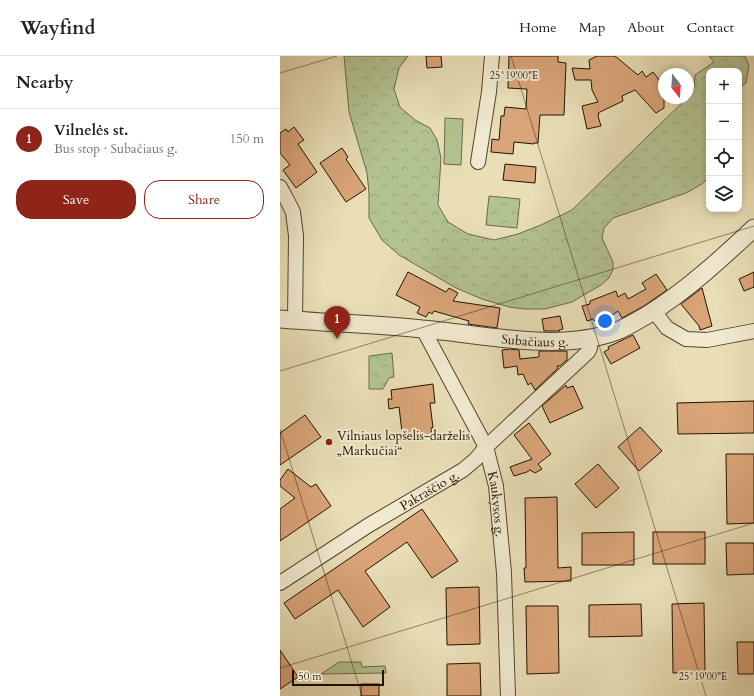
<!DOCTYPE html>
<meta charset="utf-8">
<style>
body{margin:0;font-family:Cardo,serif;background:#f6f6f6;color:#202124}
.controls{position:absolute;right:12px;top:12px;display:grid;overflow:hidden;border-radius:8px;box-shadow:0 2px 6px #0003}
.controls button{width:36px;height:36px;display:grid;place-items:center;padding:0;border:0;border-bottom:1px solid #e0e0e0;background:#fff;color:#202124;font:20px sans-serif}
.compass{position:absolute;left:378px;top:12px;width:36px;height:36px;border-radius:50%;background:#fff;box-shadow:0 2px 6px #0003;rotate:163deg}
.scale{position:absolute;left:12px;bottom:10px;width:92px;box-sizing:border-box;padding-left:4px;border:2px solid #231301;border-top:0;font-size:11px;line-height:14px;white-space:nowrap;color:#231301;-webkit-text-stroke:3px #f1ead0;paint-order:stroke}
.you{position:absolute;left:325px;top:265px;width:14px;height:14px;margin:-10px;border:3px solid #fff;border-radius:50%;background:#1a73e8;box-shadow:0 0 0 6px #1a73e833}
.badge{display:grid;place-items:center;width:26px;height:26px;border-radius:50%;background:#8f2418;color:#fff;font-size:13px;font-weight:700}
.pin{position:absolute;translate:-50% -33px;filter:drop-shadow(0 1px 2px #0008)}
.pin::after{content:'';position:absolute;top:21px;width:14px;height:12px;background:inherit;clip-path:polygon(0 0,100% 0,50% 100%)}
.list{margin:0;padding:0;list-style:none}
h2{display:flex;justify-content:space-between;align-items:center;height:52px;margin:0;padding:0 16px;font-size:17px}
h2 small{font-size:13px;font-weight:400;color:#757577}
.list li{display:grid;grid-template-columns:26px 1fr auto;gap:12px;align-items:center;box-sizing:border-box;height:60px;padding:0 16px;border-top:1px solid #e0e0e0}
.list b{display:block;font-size:15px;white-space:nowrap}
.list p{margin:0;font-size:13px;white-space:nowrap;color:#757577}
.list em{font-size:13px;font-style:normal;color:#757577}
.actions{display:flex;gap:8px;padding:12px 16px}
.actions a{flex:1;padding:9px 0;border:1px solid #8f2418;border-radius:16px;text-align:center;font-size:14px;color:#8f2418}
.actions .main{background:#8f2418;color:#fff}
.icon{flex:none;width:22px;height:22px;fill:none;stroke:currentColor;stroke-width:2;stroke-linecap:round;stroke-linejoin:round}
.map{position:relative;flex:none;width:474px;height:640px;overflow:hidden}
header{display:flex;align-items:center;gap:24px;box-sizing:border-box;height:56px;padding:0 20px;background:#fff;border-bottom:1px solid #e0e0e0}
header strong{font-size:19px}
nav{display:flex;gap:22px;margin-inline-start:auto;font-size:14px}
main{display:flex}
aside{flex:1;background:#fff}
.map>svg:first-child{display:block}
</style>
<header>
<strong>Wayfind</strong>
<nav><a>Home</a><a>Map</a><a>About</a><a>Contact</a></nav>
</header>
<main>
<aside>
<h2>Nearby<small></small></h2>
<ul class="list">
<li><span class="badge">1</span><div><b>Vilnelės st.</b><p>Bus stop · Subačiaus g.</p></div><em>150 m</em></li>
</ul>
<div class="actions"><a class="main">Save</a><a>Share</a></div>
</aside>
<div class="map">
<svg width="474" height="640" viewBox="0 0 474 640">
<defs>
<pattern id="forest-crowns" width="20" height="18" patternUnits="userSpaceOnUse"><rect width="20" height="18" fill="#b3c291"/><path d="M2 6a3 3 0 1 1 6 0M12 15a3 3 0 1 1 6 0" fill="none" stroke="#9aa67b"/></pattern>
</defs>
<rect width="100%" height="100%" fill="#e9deb6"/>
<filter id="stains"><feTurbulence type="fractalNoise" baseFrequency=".005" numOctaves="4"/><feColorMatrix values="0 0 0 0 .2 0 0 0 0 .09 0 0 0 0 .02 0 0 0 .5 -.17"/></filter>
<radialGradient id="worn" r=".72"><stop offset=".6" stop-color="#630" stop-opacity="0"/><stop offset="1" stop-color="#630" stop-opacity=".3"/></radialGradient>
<!-- forest -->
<g fill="url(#forest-crowns)" stroke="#6b6a49">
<path d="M64,0H128L119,12L114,33L120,51L135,64L150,72L157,84L161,102L158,149L168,166L188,178L214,184L238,178L261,169L292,154L407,42H408V40L414,32L415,19L434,6L429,0H465L469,10L466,27L459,32V15H429V121L422,128L406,137L333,162L324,172L322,182L333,206V213L329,222L321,229L292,246L265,253H245L229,251L202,243L176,232L119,199L102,184L89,162V137L87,117L69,56Z"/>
<path d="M209,140L240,143L237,172L206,169Z"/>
<path d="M112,297L114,321L109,322L103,333H89V300Z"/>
</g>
<!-- garden -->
<g fill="#b3c291" stroke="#6b6a49">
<path d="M165,62L183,63L181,109L164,108Z"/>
<path d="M59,606H81L82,611L105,610L106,617L41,618Z"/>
</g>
<!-- building -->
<g fill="#daa579" stroke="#231301">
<path d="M146,0H161L162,11L147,12Z"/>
<path d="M229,0H278V6L286,7L284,59H260L258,87H254V88L234,86L233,98L211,96L212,83L219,84L221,60H224L225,51L246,53L247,33L228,32Z"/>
<path d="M317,0H335L358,19L362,15L366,21L373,16L384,30V52L376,57L355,34L342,40L343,45L318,57L319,59L318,60L321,70L307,73L302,50L318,46L312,34L311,24H295L292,12L310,13L309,4Z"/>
<path d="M14,71L24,84L18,88L37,116L16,132L3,114L10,109L0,97V77L6,73L8,76Z"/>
<path d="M62,92L68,101L66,103L86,133L66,146L40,107Z"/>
<path d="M225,108L256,111L255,127L223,124Z"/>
<path d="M128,216L166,236L169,232L178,237L173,245L220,252L217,272L188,268L189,265L154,255L152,258L149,256L146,261L137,257L140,251L116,239Z"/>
<path d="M474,216V231L464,235L459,223Z"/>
<path d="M376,218L387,234L364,250L342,262L338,255L334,258L314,265L313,263L307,265L302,250L310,248V245L336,235L338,241L345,237L348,243L366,233L362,227Z"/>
<path d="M422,232L432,270L420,274L419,270L401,248Z"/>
<path d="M280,260L283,273L279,274L280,275H264L262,263Z"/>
<path d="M353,279L360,292L331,308L324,296L329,293L328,291Z"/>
<path d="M230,293L239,294L240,303L259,301V295H287V304L280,310H277L278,312L255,334L251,327L248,329L243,318L238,319L237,310L224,312L222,294Z"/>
<path d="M153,328L155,347H150L153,372H151L152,380L140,381V380L125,382L124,376H122L119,351L109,353L108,343H112L111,334Z"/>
<path d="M286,329L287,332L293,330L303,352L270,367L262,350Z"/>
<path d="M474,345V377L398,378L397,347Z"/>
<path d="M25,359L41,381L0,409V377Z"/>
<path d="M249,367L271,398L258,408L262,413L255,417L250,414L247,416L234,420L230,411L252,403L234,379Z"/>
<path d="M360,371L382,395L359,415L338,391Z"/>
<path d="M446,398H474V467L447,468Z"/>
<path d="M318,408L339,432L316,452L295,428Z"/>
<path d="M8,413L31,431L36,428L51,450L0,485V453L15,442L0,430V424Z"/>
<path d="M277,441L278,512L291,511V525L245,526L244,512H246L245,442Z"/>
<path d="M142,453L178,505L152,522L127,486L85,515L110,551L83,571L58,534L15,563L4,547Z"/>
<path d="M354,476V509H302V477Z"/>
<rect x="373" y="476" width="52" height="32"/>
<path d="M446,487H474V518L447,519Z"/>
<path d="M199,531L200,588L167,589L166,532Z"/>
<path d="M424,547L425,616L393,617L392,548Z"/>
<path d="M361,548L362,580L309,581V549Z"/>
<path d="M246,550H278L279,617L247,618Z"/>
<path d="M457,586H474V618H458Z"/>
<path d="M0,594L18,621L0,633Z"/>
<path d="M200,607L201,640H167V608Z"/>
<rect x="81" y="628" width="18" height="12"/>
</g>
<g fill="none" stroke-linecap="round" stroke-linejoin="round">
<!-- minor casing -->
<g stroke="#54462e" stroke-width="16">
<g id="minor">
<path d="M198,106L209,36L212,0"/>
<path d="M0,131L6,142L13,156L16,180L15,264"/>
<path d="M374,255L387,272L406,283L427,284L474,275"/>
<path id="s1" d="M143,273L206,391L216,430L224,517L228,640"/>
<path id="s2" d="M0,527L89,469L183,414L196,403L206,391L308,296L310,292L309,283"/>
</g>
</g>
<!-- tertiary casing -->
<g stroke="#54462e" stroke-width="19">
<g id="tertiary">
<path id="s3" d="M0,263C47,267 95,268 142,273C203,278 278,297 337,275C348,271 358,264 369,258C407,234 441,203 474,172"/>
</g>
</g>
<!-- minor -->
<use href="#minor" stroke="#f1ead0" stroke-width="14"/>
<!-- tertiary -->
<use href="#tertiary" stroke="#f1ead0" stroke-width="17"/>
</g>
<!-- ticks -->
<path fill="none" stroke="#231301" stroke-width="1" stroke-opacity="0.45" d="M231,0L426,640M0,17L57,0M0,315L474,170M0,373L82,640M0,612L474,467"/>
<!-- markers -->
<circle fill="#8f2418" stroke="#f1ead0" stroke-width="1.5" cx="49" cy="386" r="4"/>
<g text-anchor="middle" stroke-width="4" stroke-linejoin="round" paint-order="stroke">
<!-- street labels -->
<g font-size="13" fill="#231301" stroke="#f1ead0">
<text dy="5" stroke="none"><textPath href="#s3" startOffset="256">Subačiaus g.</textPath></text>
<text dy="5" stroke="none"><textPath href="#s2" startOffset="176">Pakraščio g.</textPath></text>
<text dy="5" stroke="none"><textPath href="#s1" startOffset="192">Kaukysos g.</textPath></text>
</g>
<!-- poi labels -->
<g font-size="13" fill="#231301" stroke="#f1ead0" text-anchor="start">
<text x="57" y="384">Vilniaus lopšelis-darželis<tspan x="57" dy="15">„Markučiai“</tspan></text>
</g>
</g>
<g font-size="10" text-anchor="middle" fill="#231301" stroke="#f1ead0" stroke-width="4" stroke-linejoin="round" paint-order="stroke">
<text x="234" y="23">25°19'00"E</text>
<text x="423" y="624">25°19'00"E</text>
</g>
<rect width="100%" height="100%" filter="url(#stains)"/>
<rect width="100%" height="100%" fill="url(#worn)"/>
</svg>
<div class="controls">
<button>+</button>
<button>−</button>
<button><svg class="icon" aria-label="locate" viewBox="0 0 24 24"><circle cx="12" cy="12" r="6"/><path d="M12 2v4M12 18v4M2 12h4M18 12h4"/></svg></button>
<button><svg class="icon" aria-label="layers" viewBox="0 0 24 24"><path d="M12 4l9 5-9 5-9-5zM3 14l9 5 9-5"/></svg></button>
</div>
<svg class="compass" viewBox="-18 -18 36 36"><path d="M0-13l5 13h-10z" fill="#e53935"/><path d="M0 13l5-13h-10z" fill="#757577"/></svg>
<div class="scale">50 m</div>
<div class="you"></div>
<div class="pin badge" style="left:57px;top:283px">1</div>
</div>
</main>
